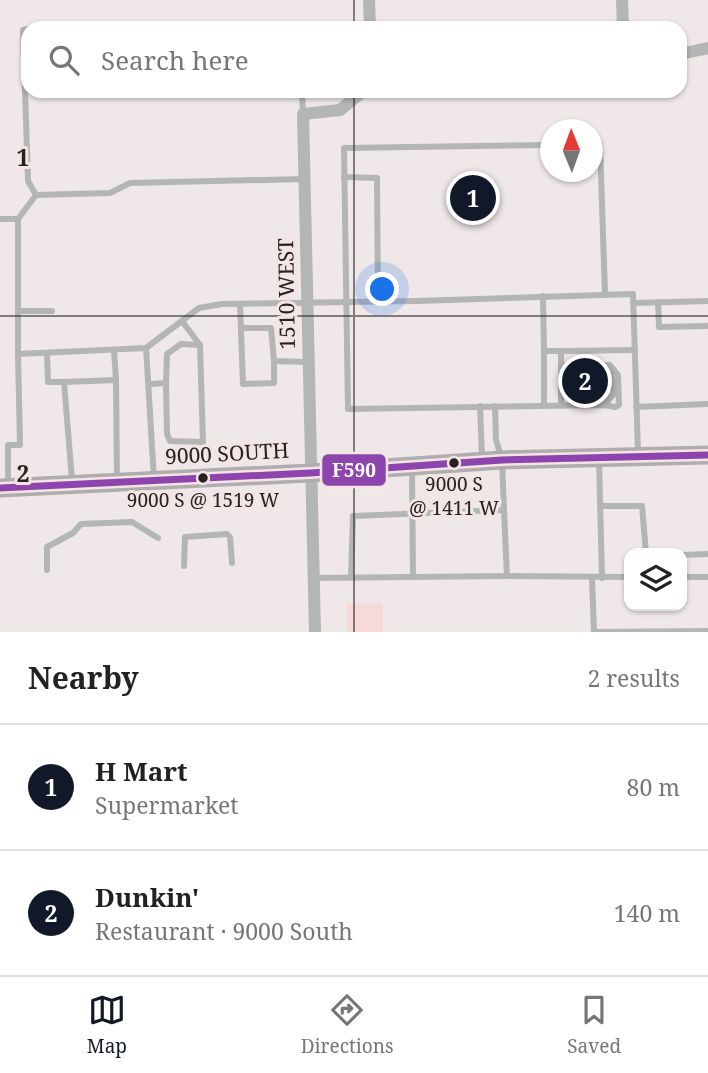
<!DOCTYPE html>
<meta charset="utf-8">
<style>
body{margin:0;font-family:"Noto Serif",serif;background:#f6f6f6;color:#222}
.controls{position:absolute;right:21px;bottom:21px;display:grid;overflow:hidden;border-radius:14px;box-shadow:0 2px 5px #0004}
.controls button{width:63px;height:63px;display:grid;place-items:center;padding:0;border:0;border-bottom:2px solid #e0e0e0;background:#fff;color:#222;font:35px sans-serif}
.compass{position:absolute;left:540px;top:119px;width:63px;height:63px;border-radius:50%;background:#fff;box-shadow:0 2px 5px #0004;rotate:359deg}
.you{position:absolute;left:383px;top:290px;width:24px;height:24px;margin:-18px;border:5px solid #fff;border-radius:50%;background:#1a73e8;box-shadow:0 0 0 10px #1a73e833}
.badge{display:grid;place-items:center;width:46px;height:46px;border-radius:50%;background:#111827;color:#fff;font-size:23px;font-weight:700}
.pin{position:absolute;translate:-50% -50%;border:4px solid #fff;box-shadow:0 2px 7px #0006}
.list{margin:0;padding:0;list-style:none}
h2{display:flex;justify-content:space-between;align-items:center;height:91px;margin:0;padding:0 28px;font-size:30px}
h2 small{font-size:23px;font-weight:400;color:#767676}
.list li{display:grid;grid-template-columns:46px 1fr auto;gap:21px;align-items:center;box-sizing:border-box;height:126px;padding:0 28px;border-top:2px solid #e0e0e0}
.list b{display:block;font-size:26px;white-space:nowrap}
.list p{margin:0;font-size:23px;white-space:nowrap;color:#767676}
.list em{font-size:23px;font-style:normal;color:#767676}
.icon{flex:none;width:38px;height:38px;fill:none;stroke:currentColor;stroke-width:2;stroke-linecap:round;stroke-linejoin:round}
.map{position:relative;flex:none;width:708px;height:632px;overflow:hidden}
.search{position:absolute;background:#fff;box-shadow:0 2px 5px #0004;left:21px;right:21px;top:21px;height:77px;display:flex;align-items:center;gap:18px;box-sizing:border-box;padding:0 24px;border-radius:21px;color:#767676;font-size:26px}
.sheet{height:343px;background:#fff}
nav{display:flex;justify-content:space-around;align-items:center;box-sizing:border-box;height:98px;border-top:2px solid #e0e0e0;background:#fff;font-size:19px;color:#767676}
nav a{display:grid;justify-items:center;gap:4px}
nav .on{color:#111827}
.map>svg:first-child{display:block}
</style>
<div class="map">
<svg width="708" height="632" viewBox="0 0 708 632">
<rect width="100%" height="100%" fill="#f0e8e8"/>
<!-- green -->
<path fill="#f7d9d8" d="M383,603V632H347L346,604Z"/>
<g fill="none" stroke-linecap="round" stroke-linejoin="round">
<!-- lane -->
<g stroke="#b4b5b5" stroke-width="6">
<path d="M154,28H298"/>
<path d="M28,29L23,30L28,181L36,195"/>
<path d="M302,91L303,114"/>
<path d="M592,144H600L605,294"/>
<path d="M550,145L344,148L348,409L604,405L615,407L619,405L618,375L610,365H561"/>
<path d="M344,177L377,178L378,302"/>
<path d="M0,219H18V311H52"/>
<path d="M18,219L36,195L110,193L130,183L304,179"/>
<path d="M543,296L544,351"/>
<path d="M658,302L659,327L708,326"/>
<path d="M633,303L708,301"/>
<path d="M240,304L243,384L274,383V361L308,362"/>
<path d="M18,311V354"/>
<path d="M241,328H271L274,361"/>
<path d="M146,348L154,479"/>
<path d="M114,350L116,380"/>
<path d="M47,354L48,382H64"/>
<path d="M561,369H607L611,372L614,394L604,405"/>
<path d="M166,383L167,354L181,344L200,345"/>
<path d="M150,384L166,383L167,434L170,441L203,442L200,345L182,321"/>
<path d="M544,405V351H561"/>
<path d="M561,405V351L635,350"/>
<path d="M480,406L482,457"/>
<path d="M636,407L708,404"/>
<path d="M599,459L602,578"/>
<path d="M412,470L413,576"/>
<path d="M72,480L64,382L116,380L117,481"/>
<path d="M8,485V445H20L18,354L146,348L199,308L222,304L416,301L633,294L638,452"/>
<path d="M600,506H642L646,553"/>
<path d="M504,510L507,576"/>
<path d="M682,555L708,554"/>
<path d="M184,566L185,537L227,534L230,537L232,563"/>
<path d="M47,570V547L73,533L81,524L132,522L158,538"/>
<path d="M351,577L353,516L504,510L502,460L496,440L495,406"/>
<path d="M682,577H708"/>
<path d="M313,578L507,576L629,577"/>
<path d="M592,578L594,632L708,631"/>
</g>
<!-- street -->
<g stroke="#b4b5b5" stroke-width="12">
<path d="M369,0L370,28"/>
<path d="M622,0L623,28"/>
<path d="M680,54L708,48"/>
<path d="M315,632L303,114L340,110L363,91"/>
</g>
<!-- primary -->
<path stroke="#afadad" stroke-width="19" d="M0,488L310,473L502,460L708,455"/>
<!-- bus-1 casing -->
<g stroke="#f3e5e4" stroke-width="12">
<path id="bus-1" d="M0,488L310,473L502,460L708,455"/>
</g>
<!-- bus-1 -->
<use href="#bus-1" stroke="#8e44ad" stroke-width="7"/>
</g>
<!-- grid -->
<path fill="none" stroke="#272222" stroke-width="2" stroke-opacity="0.55" d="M354,0V28M354,91V632M0,316H708"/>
<!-- markers -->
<g fill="#272222" stroke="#f3e5e4" stroke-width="2.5">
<circle cx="454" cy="463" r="6"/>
<circle cx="203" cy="478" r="6"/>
</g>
<g text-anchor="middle" stroke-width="6" stroke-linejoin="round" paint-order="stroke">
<!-- bus labels -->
<g font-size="19" fill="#272222" stroke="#f3e5e4">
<text x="454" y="491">9000 S<tspan x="454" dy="24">@ 1411 W</tspan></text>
<text x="203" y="507">9000 S @ 1519 W</text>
</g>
<!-- street labels -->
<g font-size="21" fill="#272222" stroke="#f3e5e4">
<text transform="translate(287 294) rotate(-91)" y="7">1510 WEST</text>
<text transform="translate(227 454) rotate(-3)" y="7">9000 SOUTH</text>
</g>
</g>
<g font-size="23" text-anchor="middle" font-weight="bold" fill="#272222" stroke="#f3e5e4" stroke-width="6" stroke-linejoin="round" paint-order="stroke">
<text x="23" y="166">1</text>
<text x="23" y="482">2</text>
</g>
<rect stroke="#f3e5e4" stroke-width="2.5" x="321" y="453" width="66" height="34" rx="7" fill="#8e44ad"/>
<g font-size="19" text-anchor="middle" font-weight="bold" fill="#fff">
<text x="354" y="477">F590</text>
</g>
</svg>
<div class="controls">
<button><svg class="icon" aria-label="layers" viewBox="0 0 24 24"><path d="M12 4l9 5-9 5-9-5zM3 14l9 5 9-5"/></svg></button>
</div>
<svg class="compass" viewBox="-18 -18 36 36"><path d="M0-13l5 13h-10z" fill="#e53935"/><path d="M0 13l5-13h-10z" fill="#767676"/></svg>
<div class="you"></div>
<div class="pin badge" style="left:473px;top:198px">1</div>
<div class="pin badge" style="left:585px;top:381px">2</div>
<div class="search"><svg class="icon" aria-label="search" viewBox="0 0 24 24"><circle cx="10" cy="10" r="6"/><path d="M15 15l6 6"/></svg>Search here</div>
</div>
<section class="sheet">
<h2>Nearby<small>2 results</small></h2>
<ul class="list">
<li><span class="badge">1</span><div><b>H Mart</b><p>Supermarket</p></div><em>80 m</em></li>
<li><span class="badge">2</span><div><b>Dunkin'</b><p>Restaurant · 9000 South</p></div><em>140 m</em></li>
</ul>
</section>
<nav>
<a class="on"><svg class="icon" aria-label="map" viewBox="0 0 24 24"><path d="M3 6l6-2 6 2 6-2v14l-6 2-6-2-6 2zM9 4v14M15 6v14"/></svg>Map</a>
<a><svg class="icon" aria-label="directions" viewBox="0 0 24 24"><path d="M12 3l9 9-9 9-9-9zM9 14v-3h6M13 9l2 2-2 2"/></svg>Directions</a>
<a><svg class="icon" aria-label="saved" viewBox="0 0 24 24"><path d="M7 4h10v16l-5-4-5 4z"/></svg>Saved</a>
</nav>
